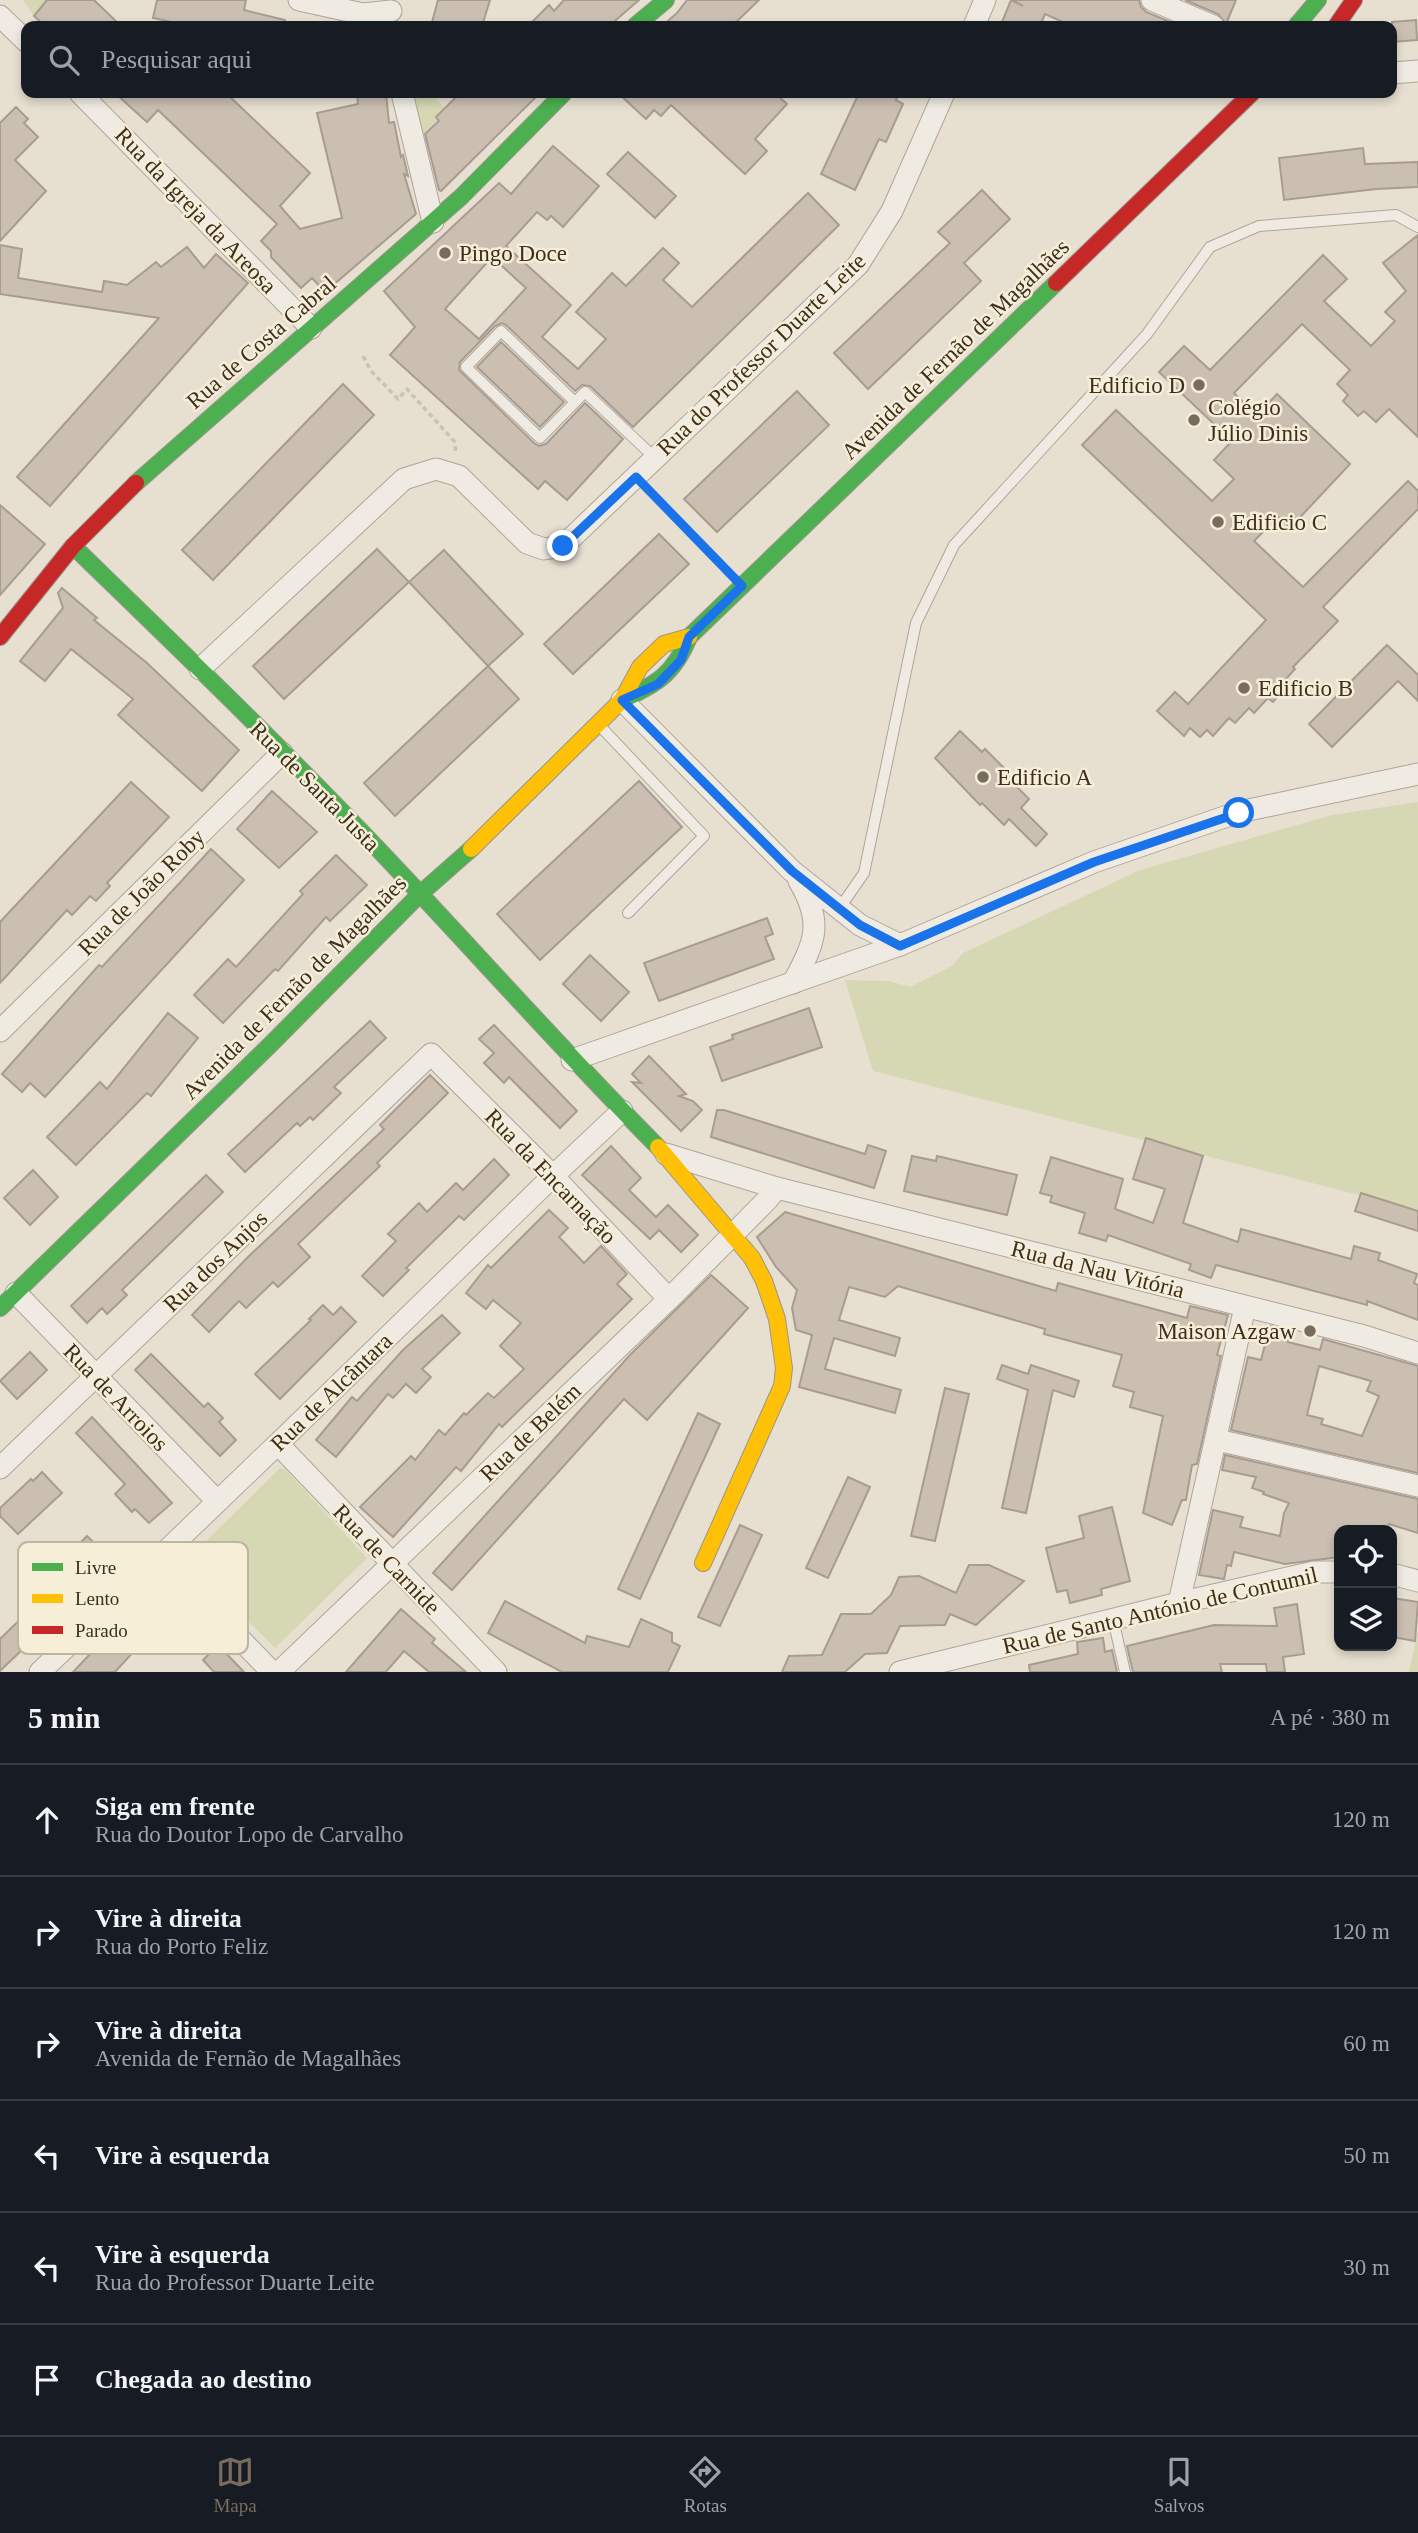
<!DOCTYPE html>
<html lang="pt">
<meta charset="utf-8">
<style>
body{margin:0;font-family:"Times New Roman",serif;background:#20242c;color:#f1f3f6}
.controls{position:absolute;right:21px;bottom:21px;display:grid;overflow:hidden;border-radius:14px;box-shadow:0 4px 10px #0003}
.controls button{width:63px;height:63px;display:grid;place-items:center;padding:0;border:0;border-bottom:2px solid #363941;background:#171b24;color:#f1f3f6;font:35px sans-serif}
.stop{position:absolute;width:21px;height:21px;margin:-16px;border:5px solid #1a73e8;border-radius:50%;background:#fff}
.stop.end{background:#1a73e8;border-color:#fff;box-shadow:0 2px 7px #0008}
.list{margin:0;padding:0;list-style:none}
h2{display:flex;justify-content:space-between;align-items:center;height:91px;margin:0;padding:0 28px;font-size:30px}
h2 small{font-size:23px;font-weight:400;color:#9ea1a6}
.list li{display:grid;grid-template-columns:46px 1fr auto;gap:21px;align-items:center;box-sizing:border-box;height:112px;padding:0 28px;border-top:2px solid #363941}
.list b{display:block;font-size:26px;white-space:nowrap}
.list p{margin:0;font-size:23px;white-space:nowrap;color:#9ea1a6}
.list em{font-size:23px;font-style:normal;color:#9ea1a6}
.icon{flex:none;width:38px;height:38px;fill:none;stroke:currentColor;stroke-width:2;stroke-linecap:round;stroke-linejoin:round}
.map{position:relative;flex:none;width:1418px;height:1672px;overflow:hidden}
.search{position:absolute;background:#171b24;box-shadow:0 4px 10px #0003;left:21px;right:21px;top:21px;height:77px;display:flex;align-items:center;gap:18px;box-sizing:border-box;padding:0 24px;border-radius:14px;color:#9ea1a6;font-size:26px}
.sheet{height:763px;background:#171b24}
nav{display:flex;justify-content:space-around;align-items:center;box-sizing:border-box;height:98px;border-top:2px solid #363941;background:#171b24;font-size:19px;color:#9ea1a6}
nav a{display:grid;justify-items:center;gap:4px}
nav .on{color:#786c5e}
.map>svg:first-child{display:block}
</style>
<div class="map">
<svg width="1418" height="1672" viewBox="0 0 1418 1672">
<rect width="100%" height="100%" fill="#e7e0d1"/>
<!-- green -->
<g fill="#d6d7b3">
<path d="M23,0H47L34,16Z"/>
<path d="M412,93H430L445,108L436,117L439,121L418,139Z"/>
<path d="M1418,802V1210L873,1071L845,980L889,981L910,987L952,966L963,953L1140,870L1332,815Z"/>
<path d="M280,1468L285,1469L367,1558L275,1648L187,1560Z"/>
<path d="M1418,1631V1672H1409Z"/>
</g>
<!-- building -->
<g fill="#cbbfb2" stroke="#a89c90" stroke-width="2" fill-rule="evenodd">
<path d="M47,0H94L121,26H45L34,16Z"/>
<path d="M157,0H246L244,10L285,20V26H190L153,18Z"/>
<path d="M438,0H490L482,26H431Z"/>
<path d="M564,0H639L609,26H528L549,5L554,11Z"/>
<path d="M687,0H759L732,26H662L677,13Z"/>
<path d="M1011,0L1023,6L1013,0H1139L1141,7L1146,12L1180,26H1072L1045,14L1040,26H1012L1002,22Z"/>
<path d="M1185,0H1236L1226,24L1218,14Z"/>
<path d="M1416,20L1417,40L1392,42V22Z"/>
<path d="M115,93H226L310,173L280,206L300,229L342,218L317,113L358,104L357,93H386L389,123L394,122L401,157L403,155L408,176L404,174L416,214L325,292L312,278L301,288L271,257V251L261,241L277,224L158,110L147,122Z"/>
<path d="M460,93H540L441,191L439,190L425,134L439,121L436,117Z"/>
<path d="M618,93H775L787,104L755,139L767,151L745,174L671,105L661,116L654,110L646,119Z"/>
<path d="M859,93H899L896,100L903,104L886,142L879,139L855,190L821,174Z"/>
<path d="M16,107L28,119L24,123L38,137L15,160L46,191L0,241V123Z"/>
<path d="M553,146L599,186L563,227L551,216L547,220L537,212L506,246L571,305L542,337L578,369L606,339L576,312L612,273L626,286L663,248L679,263L663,280L692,307L808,193L839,225L633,427L590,386L582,385L575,391L506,325L502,323L495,326L460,362L459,370L535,444L539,446L546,444L585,403L623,439L567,500L545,481L538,489L390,355L415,327L384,291L499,183L511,194ZM492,257L526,288L479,339L445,309Z"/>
<path d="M1363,148L1365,164L1418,162V187L1376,189L1284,200L1279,158Z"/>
<path d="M628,152L676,196L655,218L607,174Z"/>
<path d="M982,190L1010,219L964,263L981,281L868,389L834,353L950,243L938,232Z"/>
<path d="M1418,235V437L1389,409L1376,422L1364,411L1358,416L1343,401L1348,395L1337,384L1350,370L1302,324L1234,393L1257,415L1277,394L1350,464L1290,528L1278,517L1254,541L1303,587L1408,481L1418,491V509L1323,607L1338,621L1293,667L1295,669L1285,680L1289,684L1273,702L1268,698L1254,713L1249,708L1235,723L1229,718L1213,736L1207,730L1200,737L1190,728L1184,736L1157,711L1175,692L1188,704L1266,620L1082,445L1116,410L1212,501L1234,479L1214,460L1232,441L1159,372L1184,346L1210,370L1323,255L1347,279L1324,301L1371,346L1395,321L1385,312L1406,291L1383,263Z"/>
<path d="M0,245L22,249L18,278L102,292L104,281L127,285L156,262L161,267L187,247L204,268L216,254L248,283L50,506L17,477L159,318L0,294Z"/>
<path d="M501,342L564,402L540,427L477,367Z"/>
<path d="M343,384L374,415L213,580L182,550Z"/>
<path d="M797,391L829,425L717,532L684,499Z"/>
<path d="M0,505L45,544L0,595Z"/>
<path d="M659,534L689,564L573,674L544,644Z"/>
<path d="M377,549L409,582L284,699L253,666Z"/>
<path d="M444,550L523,634L488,666L409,582Z"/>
<path d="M62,588L97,618L94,620L147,663L239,750L202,791L118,715L133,699L71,649L45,681L20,661L63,608L58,593Z"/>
<path d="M1387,645L1418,675V701L1398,681L1332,747L1309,724Z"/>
<path d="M488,666L519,699L395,816L364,783Z"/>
<path d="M960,731L982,752L985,749L1012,776L1009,779L1029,799L1021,808L1047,834L1036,846L1009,819L1004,825L982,803L980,805L935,758Z"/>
<path d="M639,781L682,827L540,960L497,914Z"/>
<path d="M131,782L169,817L107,883L110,886L96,901L90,896L72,915L67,910L0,983V922Z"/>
<path d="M272,791L317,832L279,868L237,829Z"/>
<path d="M211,849L244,880L45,1097L30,1083L22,1092L2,1074L99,965L102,967Z"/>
<path d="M336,855L367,885L330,921L326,917L278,971L275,969L223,1023L194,995L228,959L236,967L303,894L300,891Z"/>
<path d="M767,918L773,934L765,937L774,959L659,1001L644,963Z"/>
<path d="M590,955L629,992L601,1021L563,984Z"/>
<path d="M809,1008L822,1047L722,1081L710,1047L733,1039L732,1035Z"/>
<path d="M168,1013L198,1038L151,1096L147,1093L76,1165L47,1137L100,1082L107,1089Z"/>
<path d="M370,1021L386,1038L334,1087L341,1093L313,1120L310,1117L300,1126L297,1123L245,1172L228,1154Z"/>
<path d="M494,1025L577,1111L560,1128L509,1077L504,1083L484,1063L494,1053L479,1039Z"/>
<path d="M649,1056L686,1094L679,1096L693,1101L702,1110L681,1131L632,1082L641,1083L632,1074Z"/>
<path d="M430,1075L448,1093L377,1163L380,1166L298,1244L310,1257L278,1287L273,1282L246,1308L239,1301L209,1332L192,1315L249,1256L384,1129L380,1125Z"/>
<path d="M717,1110H724L865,1154L868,1145L886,1151L874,1188L711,1137Z"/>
<path d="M1146,1138L1203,1156L1183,1223L1238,1242L1241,1229L1351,1259L1354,1246L1380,1253L1378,1260L1417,1274L1414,1283L1418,1285V1320L1367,1301V1305L1216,1265L1211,1278L1189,1270L1191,1264L1108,1235L1106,1241L1079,1233L1085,1213L1050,1202L1052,1196L1040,1193L1051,1157L1123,1179L1115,1209L1153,1223L1165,1189L1133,1179Z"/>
<path d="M611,1146L641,1178L629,1190L656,1217L668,1205L698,1235L681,1252L659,1230L650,1239L582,1175Z"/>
<path d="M912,1156L936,1161L937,1156L1017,1175L1007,1215L904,1191Z"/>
<path d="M494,1159L509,1175L464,1220L459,1216L406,1268L409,1270L383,1296L362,1276L396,1241L388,1234L419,1203L427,1212L456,1183L463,1190Z"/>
<path d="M33,1170L58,1197L30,1225L4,1198Z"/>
<path d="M206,1175L223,1192L122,1290L127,1295L107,1314L102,1308L87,1323L71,1306Z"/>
<path d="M1361,1193L1418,1211V1231L1355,1211Z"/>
<path d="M549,1210L568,1228L559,1237L584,1263L601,1246L627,1274L617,1284L632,1299L502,1427L499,1424L461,1471L456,1467L393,1537L360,1507L411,1456L415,1460L439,1430L445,1435L464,1413L466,1415L488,1393L494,1398L524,1369L500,1346L521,1323L493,1300L486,1309L466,1293L488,1265L491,1268Z"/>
<path d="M785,1212L1056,1291L1058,1283L1187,1318L1190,1306L1228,1315L1217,1355L1221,1356L1197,1464L1192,1465L1186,1500H1182L1172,1525L1143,1513L1163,1416L1130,1407L1134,1392L1113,1386L1122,1355L1044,1334L1045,1329L898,1286L885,1297L849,1287L839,1320L900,1338L895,1356L834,1338L825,1369L901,1390L895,1413L799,1387L812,1335L796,1330L792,1308L797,1290L776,1267L757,1237Z"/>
<path d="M711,1275L748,1308L647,1420L624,1399L452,1590L433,1573L630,1355Z"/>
<path d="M323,1305L333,1315L341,1307L356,1322L280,1399L255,1374L311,1320L309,1319Z"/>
<path d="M442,1315L460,1333L422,1369L431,1377L416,1393L406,1384L393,1398L388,1394L336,1457L316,1440L352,1397L357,1401L403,1350Z"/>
<path d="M1270,1326L1291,1331L1288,1342L1320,1350L1323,1339L1418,1366V1473L1231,1430L1248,1357L1261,1360ZM1319,1366L1371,1381L1367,1391L1379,1396L1362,1436L1321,1424L1323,1419L1307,1415Z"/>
<path d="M30,1352L47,1370L17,1399L0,1381Z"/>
<path d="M151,1354L204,1407L208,1403L223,1418L219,1422L236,1440L220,1456L135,1370Z"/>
<path d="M1002,1365L1028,1374L1031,1365L1079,1381L1074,1397L1053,1390L1026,1513L1002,1508L1028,1390L997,1379Z"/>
<path d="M945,1388L969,1394L935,1541L911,1536Z"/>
<path d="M698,1413L720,1424L640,1599L618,1589Z"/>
<path d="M92,1417L172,1503L149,1523L135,1509L132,1512L115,1494L125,1484L76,1433Z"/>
<path d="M1225,1455L1418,1499V1533L1389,1524L1388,1530H1339V1557L1285,1564L1234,1552L1231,1566L1227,1565L1224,1579L1199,1575L1213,1510L1243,1517L1240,1527L1280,1536L1284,1513L1289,1503L1263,1494L1264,1492L1252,1488L1256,1477L1222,1470Z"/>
<path d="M42,1472L62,1493L18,1534L0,1516V1508L31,1479L33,1481Z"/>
<path d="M848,1477L870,1487L828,1578L806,1568Z"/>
<path d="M1112,1507L1130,1581L1101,1589L1102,1595L1070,1603L1067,1590L1057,1592L1046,1548L1084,1538L1079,1516Z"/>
<path d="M740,1525L762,1535L720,1626L698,1617Z"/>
<path d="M87,1536L111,1559L82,1589L55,1562L68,1549L71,1552Z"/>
<path d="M969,1565H989L1024,1581L976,1625L950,1614L945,1625L900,1626L887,1653L865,1654L845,1672H782L789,1656L822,1655L841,1614H871L891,1595L899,1577L919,1576L956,1593Z"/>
<path d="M159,1586L177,1604L115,1672H73L92,1652L95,1654Z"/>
<path d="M1392,1598L1418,1602L1415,1641L1392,1637Z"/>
<path d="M505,1601L585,1643L587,1636L629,1647L641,1619L672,1633V1642L680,1646L668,1672H562L488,1633Z"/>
<path d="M1297,1604L1304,1654L1283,1657L1285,1672H1267L1266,1664H1220L1222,1672H1133L1127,1646L1214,1625L1277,1626L1274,1608Z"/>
<path d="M401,1609L435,1639L432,1643L466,1672H429L404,1651L386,1672H346Z"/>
<path d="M30,1610L46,1627L0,1671V1639Z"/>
<path d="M1103,1638L1105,1652L1112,1650L1117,1672H1030L1029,1665L1078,1654L1077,1642Z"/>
<path d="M218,1645L244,1672H214L203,1660Z"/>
</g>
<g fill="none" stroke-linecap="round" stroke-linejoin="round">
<!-- lane casing -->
<g stroke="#ada599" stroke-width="12">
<g id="lane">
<path d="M575,402L501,331L466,367L540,438L585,392L655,458"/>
<path d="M600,726L704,836L628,913"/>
<path d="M839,909L864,873L916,623L954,545L1147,334L1210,247L1259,226L1396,215L1418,227"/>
<path d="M1113,1619L1125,1672"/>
</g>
</g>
<!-- street casing -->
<g stroke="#ada599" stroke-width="23">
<g id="street">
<path d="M299,0L363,14L391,11"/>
<path d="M1152,0L1213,26"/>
<path d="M0,16L26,41"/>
<path d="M974,26L985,0"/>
<path d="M1392,73L1418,71"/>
<path d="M80,93L311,328"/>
<path d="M402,93L433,222"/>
<path d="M200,669L404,479L436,469L459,476L527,543L544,549L563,546L858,265L892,211L944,93"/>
<path d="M622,700L792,871L860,925L900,945"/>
<path d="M793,983C815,942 824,923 799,881"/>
<path d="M0,1031L282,753"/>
<path d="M572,1060L900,945L1094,862L1239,812L1418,774"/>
<path d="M666,1154L777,1188L1364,1336L1418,1353"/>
<path d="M16,1293L217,1501"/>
<path d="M1217,1440L1418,1486"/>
<path d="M278,1444L496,1672"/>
<path d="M0,1468L431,1054L553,1176L669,1299"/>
<path d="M159,1556L272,1672"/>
<path d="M1392,1574L1418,1581"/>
<path d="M1179,1603L1245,1307"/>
<path d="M40,1672L289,1433L553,1176L622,1111"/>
<path d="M279,1672L669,1299L767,1200L777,1188"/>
<path d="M900,1672L1179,1603L1314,1572H1339"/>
</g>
</g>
<!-- fast casing -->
<g stroke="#9c958a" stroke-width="18">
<g id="fast">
<path d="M635,26L666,0"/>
<path d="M1296,26L1318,0"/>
<path d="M136,483L461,197L564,93"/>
<path d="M73,546C176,646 279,745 378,849C472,948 562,1050 658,1147"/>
<path d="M622,700C657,684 674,674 689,637L1056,283"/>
<path d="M0,1308L270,1045L420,894L471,849"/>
</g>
</g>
<!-- slow casing -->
<g stroke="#9c958a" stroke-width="18">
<g id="slow">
<path d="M471,849L622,700L640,667L664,644L689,637"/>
<path d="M658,1147L752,1258L764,1281L777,1319L784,1368L782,1386L703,1563"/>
</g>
</g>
<!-- jam casing -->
<g stroke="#9c958a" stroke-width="18">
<g id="jam">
<path d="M1336,26L1354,0"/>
<path d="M1056,283L1252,93"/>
<path d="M0,637L73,546L136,483"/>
</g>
</g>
<!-- path -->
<g stroke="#c8c2b9" stroke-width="3.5" stroke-dasharray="5 3.5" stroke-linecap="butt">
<path d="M363,356L371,371L398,399L407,389L454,441L456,453"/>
<path d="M649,491L724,568"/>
</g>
<!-- lane -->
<use href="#lane" stroke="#efebe3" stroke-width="10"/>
<!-- street -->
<use href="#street" stroke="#efebe3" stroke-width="21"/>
<!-- fast -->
<use href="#fast" stroke="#4caf50" stroke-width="16"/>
<!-- slow -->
<use href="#slow" stroke="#ffc107" stroke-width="16"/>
<!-- jam -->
<use href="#jam" stroke="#c62828" stroke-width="16"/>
</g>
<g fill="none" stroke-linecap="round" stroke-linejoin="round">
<!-- route -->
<path stroke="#1a73e8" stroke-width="9" d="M563,546L636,477L742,586L689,637L681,660L658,684L622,700L792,871L860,925L900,946L1094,862L1239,813"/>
</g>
<!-- markers -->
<g fill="#786c5e" stroke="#f7eed8" stroke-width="2.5">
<circle cx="445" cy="253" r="7"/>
<circle cx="1199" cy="385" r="7"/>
<circle cx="1194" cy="420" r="7"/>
<circle cx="1218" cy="522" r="7"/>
<circle cx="1244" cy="688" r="7"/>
<circle cx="983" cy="777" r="7"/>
<circle cx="1310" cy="1331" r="7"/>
</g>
<g text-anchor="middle" stroke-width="5" stroke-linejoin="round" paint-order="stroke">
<!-- street labels -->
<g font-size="23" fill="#3d2e20" stroke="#f7eed8">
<text transform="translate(196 210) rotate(46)" y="8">Rua da Igreja da Areosa</text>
<text transform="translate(261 342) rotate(-41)" y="8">Rua de Costa Cabral</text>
<text transform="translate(955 349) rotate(-44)" y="8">Avenida de Fernão de Magalhães</text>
<text transform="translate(761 354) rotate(-44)" y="8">Rua do Professor Duarte Leite</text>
<text transform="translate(315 786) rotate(45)" y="8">Rua de Santa Justa</text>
<text transform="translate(141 892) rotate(-45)" y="8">Rua de João Roby</text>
<text transform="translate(294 987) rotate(-45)" y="8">Avenida de Fernão de Magalhães</text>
<text transform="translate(551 1176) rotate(46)" y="8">Rua da Encarnação</text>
<text transform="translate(215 1261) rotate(-44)" y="8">Rua dos Anjos</text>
<text transform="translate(1098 1269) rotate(14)" y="8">Rua da Nau Vitória</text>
<text transform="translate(331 1392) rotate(-44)" y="8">Rua de Alcântara</text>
<text transform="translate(116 1397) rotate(46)" y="8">Rua de Arroios</text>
<text transform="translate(530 1432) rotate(-44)" y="8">Rua de Belém</text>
<text transform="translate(387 1559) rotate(46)" y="8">Rua de Carnide</text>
<text transform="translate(1160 1610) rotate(-13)" y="8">Rua de Santo António de Contumil</text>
</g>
<!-- poi labels -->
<g font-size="23" fill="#3d2e20" stroke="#f7eed8" text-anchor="start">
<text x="459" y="261">Pingo Doce</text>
<text x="1185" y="393" text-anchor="end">Edificio D</text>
<text x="1208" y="415">Colégio<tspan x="1208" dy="26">Júlio Dinis</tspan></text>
<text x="1232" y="530">Edificio C</text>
<text x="1258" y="696">Edificio B</text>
<text x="997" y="785">Edificio A</text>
<text x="1296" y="1339" text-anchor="end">Maison Azgaw</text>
</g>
</g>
<!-- legend -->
<rect x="18" y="1542" width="230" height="112" rx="10" fill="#f7eed8" stroke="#bfb4a1" stroke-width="2"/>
<rect x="32" y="1563" width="31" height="8" fill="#4caf50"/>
<rect x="32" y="1594" width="31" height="9" fill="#ffc107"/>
<rect x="32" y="1626" width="31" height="8" fill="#c62828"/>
<g font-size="19" fill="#3d2e20">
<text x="75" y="1574">Livre</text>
<text x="75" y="1605">Lento</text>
<text x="75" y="1637">Parado</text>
</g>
</svg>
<div class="controls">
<button><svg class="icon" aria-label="locate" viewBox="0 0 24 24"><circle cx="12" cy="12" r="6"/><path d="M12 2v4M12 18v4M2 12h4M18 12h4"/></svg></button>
<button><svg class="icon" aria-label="layers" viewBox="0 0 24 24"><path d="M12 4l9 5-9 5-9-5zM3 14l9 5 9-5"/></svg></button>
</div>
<div class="stop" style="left:1239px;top:813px"></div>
<div class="stop end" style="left:563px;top:546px"></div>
<div class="search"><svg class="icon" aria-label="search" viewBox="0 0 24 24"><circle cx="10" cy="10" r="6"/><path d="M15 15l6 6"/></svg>Pesquisar aqui</div>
</div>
<section class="sheet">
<h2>5 min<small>A pé · 380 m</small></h2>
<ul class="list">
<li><svg class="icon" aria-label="ahead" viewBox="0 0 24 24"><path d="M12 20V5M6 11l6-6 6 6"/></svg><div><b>Siga em frente</b><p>Rua do Doutor Lopo de Carvalho</p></div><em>120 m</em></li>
<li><svg class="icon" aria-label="right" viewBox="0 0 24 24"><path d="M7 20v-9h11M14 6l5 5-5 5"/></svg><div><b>Vire à direita</b><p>Rua do Porto Feliz</p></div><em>120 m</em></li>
<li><svg class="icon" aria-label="right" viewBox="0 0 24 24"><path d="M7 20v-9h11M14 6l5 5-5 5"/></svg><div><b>Vire à direita</b><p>Avenida de Fernão de Magalhães</p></div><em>60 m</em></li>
<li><svg class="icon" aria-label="left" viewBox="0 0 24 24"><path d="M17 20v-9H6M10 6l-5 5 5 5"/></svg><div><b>Vire à esquerda</b></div><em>50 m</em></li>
<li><svg class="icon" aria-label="left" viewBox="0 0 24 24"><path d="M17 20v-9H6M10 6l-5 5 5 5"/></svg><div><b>Vire à esquerda</b><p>Rua do Professor Duarte Leite</p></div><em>30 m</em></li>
<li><svg class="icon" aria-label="arrive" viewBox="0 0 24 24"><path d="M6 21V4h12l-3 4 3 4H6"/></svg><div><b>Chegada ao destino</b></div></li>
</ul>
</section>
<nav>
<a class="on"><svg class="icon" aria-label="map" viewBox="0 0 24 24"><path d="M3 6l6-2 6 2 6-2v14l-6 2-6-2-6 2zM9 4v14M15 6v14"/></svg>Mapa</a>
<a><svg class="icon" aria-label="directions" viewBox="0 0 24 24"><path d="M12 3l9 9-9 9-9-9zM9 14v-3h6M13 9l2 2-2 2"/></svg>Rotas</a>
<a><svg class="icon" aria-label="saved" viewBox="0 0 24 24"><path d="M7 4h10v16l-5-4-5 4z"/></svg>Salvos</a>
</nav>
